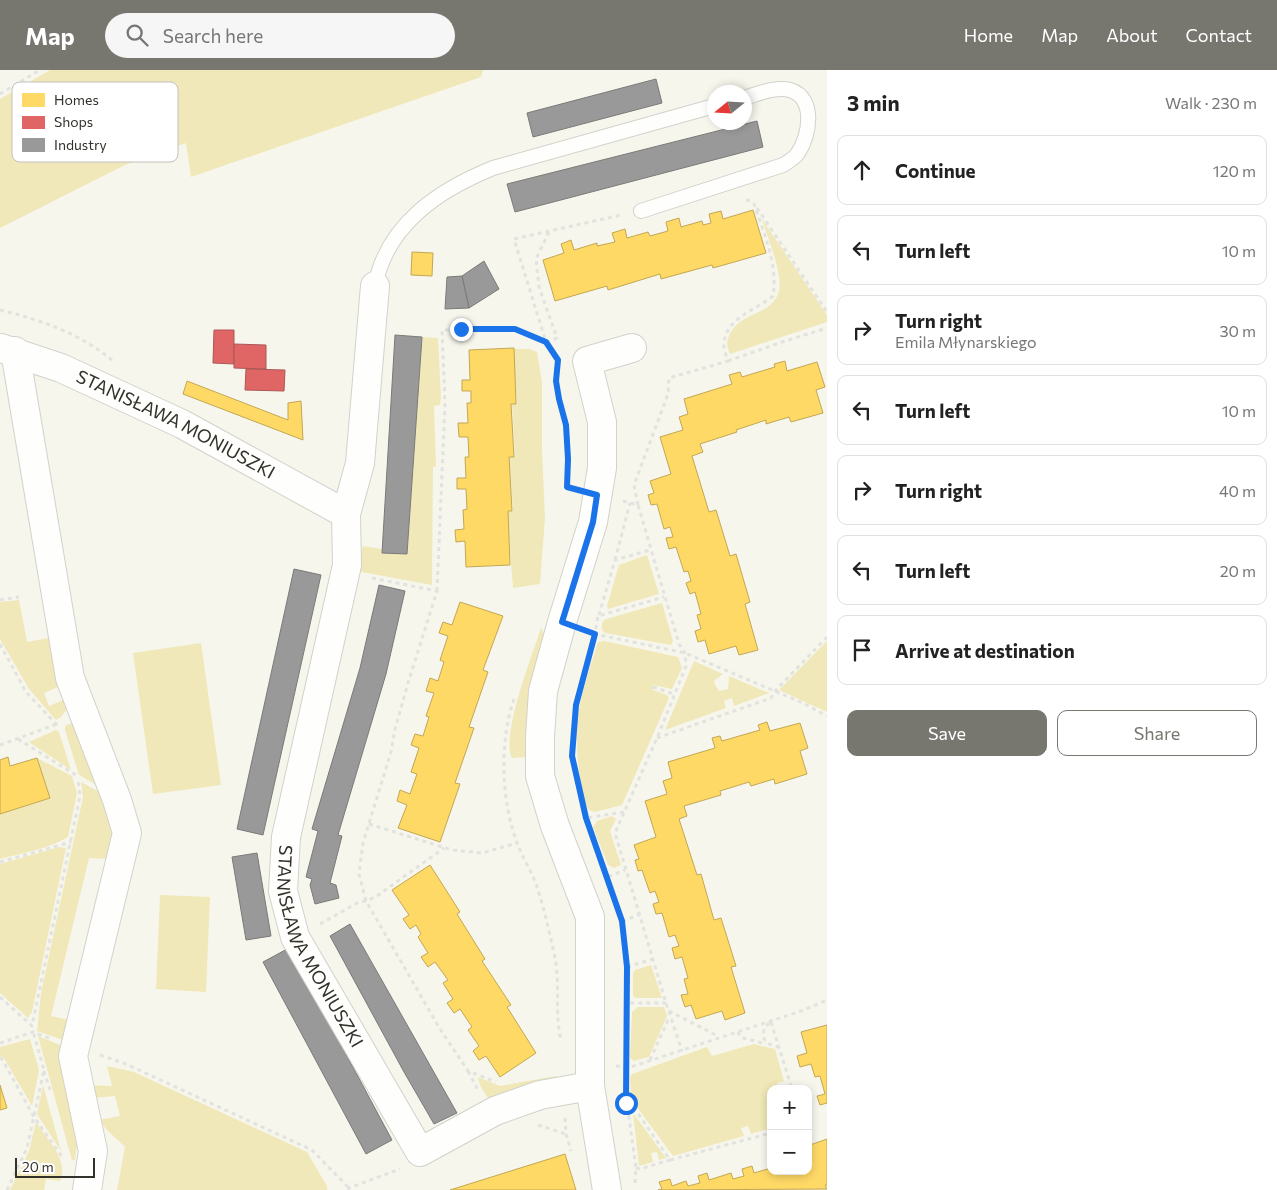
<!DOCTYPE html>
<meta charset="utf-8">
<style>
body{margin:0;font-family:Commissioner,sans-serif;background:#f6f6f6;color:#222}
.controls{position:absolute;right:15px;bottom:15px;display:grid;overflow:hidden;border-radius:10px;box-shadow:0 2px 8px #0003}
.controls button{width:45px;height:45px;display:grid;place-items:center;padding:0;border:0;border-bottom:1px solid #e0e0e0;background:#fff;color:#222;font:25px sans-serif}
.compass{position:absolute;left:707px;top:15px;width:45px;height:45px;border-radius:50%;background:#fff;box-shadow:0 2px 8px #0003;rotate:252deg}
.scale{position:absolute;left:15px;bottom:12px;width:80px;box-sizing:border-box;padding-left:5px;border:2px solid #32312b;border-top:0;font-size:14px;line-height:18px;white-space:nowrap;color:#32312b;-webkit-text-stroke:4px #fff;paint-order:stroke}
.stop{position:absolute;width:15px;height:15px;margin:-11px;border:4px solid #1a73e8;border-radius:50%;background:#fff}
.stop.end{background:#1a73e8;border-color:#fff;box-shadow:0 1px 5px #0008}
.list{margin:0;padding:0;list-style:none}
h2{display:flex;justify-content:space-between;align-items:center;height:65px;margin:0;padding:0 20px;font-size:21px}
h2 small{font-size:16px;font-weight:400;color:#767676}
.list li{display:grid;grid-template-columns:32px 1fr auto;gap:15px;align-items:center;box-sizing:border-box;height:70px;margin:0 10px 10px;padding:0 10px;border:1px solid #e0e0e0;border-radius:10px}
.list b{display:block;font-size:19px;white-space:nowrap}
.list p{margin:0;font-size:16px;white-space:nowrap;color:#767676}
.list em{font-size:16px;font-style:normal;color:#767676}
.actions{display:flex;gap:10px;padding:15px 20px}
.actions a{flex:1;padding:11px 0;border:1px solid #77766f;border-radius:10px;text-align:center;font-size:18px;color:#77766f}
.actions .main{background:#77766f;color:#fff}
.icon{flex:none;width:28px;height:28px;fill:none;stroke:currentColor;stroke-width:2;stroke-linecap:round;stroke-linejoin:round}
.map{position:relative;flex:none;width:827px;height:1120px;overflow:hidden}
header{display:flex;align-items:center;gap:30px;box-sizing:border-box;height:70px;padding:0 25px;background:#77766f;color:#fff}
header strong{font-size:24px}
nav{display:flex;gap:28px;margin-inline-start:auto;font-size:18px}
.search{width:350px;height:45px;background:#f6f6f6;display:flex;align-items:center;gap:12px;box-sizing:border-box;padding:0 18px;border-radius:28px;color:#767676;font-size:19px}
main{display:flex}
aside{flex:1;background:#fff}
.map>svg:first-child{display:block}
</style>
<header>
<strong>Map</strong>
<div class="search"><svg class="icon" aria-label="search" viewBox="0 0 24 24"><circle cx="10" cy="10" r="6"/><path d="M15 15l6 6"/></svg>Search here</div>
<nav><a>Home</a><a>Map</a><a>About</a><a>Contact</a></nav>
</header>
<main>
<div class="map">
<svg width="827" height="1120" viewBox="0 0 827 1120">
<rect width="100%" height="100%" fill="#f7f6ed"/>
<!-- green -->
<g fill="#f0e8b8">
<path d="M50,0H483L481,7L191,107L186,73L125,95L0,158V29Z"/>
<path d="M762,149L827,245V252L730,284C727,277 726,273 729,266C740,240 772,247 779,221C783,204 767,166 762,149Z"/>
<path d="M422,267L438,268L441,328L440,335L434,336L436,397H433L432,515L356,501L363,476L382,479V483L407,484Z"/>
<path d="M513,279H529L537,282L542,312V380L545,448L540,514L513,518L507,442L513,441L509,387L515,386L512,333H517Z"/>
<path d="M647,485L659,524L608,539L607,536L619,495Z"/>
<path d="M19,530L27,572L54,567L63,615L44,623L49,636L68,628L70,635L61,647L56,650L29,619L0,569V532Z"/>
<path d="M662,533L673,571L671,575L605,563C601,560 601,556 603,551L606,549Z"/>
<path d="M541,558C548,567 540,584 537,595C528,628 526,652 526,687L512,688C500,667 533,583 541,558Z"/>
<path d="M604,571L678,587L682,598L672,619L653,615V620L667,625L669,628L622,735L595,742C586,741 585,732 583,724C577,699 576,672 578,647C581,622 590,598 597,575L598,572Z"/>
<path d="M827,571V642L779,620Z"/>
<path d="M201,573L221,715L153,724L133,583Z"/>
<path d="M694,591L723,604L715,610L714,613L719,621L728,619L729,606L769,623L734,636L732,628L724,631L726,638L665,660Z"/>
<path d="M76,651L102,718L79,705L65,660V656Z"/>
<path d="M56,660L59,662L71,700L29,672Z"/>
<path d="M37,688L72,706L77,723L68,767C47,779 23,783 0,789V744L50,728Z"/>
<path d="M81,712L105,725L115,755L107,789L89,788L51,946L69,950L66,971L37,961L41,923L83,727Z"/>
<path d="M612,746L616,749L610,761L621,795L614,798L608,795L593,757L597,751Z"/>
<path d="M59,777L66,778L32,942L28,948L0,923V794Z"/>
<path d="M160,825L210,827L206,922L156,919Z"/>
<path d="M651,895L662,928H636L633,926V903L635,900Z"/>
<path d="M638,937H664L667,946L649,987L634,991L630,988L632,942Z"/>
<path d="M38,966L65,977L60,992L77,1052L78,1067L75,1090H72L71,1087Z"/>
<path d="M30,969L39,1000L32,1036L4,988L0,986V977Z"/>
<path d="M754,974L775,979L784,1011L777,1013L778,1019H771V1058L751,1064L748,1056L741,1058L744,1066L673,1086L631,1029L630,1007L632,1004L707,977L712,986Z"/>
<path d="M107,996L134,1002L307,1082L327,1116V1120H117L125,1077L107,1060L99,1050L120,1046L115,1026L91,1028L87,1015L112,1016Z"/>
<path d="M556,1006L557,1009L493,1033C486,1026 479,1017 478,1007L500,1016Z"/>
<path d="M43,1015L61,1081L37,1044Z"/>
<path d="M633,1043L666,1088L659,1090L657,1082L651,1083L653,1092L639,1096Z"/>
<path d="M36,1052C46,1068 70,1091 60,1111L46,1109L44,1120H10L29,1081Z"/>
</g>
<!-- homes -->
<g fill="#ffd966" stroke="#c2a754">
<path d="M753,140L766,183L713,198L712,195L661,209L660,204L608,220L607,216L555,231L543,190L564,183L561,174L571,170L574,180L597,173V176L615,172L612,163L625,159L627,168L648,162L650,166L668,161L666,152L679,148L681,157L702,151L703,155L711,153L709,144L721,141L723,149Z"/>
<path d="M412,182L433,183L432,206L411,205Z"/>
<path d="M514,278L516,334H511L514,387H509L512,441H508L510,495L466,497L465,471L456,472L455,460L464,459L463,440L467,439L466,419H457V408H466L465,387H469L468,367H459L458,353H468L467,333H471V321H462V310H470L469,280Z"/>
<path d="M785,291L787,301L817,292L825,317L816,320L823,343L791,352L789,347L766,354V350L736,360L737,362L700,374L703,382L692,386L709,442L716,440L730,486L736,484L750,532L745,534L758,580L739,585L736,576L709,584L705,570L698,572L695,561L701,559L697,545L701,544L695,522L690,524L686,513L691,511L688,501L684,502L676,477L669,479L666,468L673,467L670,457L664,459L657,434L651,435L648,425L654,423L650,411L671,404L660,367L683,360L679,347L688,344L684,329L732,314L729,305L740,302L742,307L775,297L774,294Z"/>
<path d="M187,311L288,350V333L301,331L303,370L183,324Z"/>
<path d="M460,532L503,546L483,600L488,602L469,657L474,658L455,713L460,714L440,772L398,758L407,735L397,731L400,720L410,724L417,704L411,702L419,678L411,675L415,664L423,666L429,647L426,646L434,623L426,621L430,608L438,611L444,592L440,590L448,566L439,563L443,552L452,555Z"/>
<path d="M767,652L770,661L800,653L808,678L800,681L807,704L775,714L774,709L751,716L749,712L720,721L721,725L684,736L687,746L679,749L697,805L701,804L714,850L721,848L736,896L731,897L745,943L725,950L722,941L696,949L691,935L685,937L681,925L688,924L684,909L688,908L682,887L675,889L672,878L679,876L675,865L669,867L662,843L656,844L653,834L659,832L655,821L650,823L642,800L638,801L635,790L639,789L634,775L656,767L645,731L667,724L663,711L672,708L668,692L715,678L712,668L720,666L722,671L760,660L758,655Z"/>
<path d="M8,687L10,696L37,688L50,728L0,744V690Z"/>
<path d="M430,795L460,842L457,844L485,889L482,891L511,935L507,937L536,983L500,1007L486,986L479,990L473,981L479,976L468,960L472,957L460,939L454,943L447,933L453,929L443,913L448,910L435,892L428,897L421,887L428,883L418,867L421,864L416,855L410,859L403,849L409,845L392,820Z"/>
<path d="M827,955V1033L820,1035L817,1026L825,1024L820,1006L815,1007L811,994L800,997L797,986L807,983L801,962Z"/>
<path d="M0,1015L7,1038L0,1040Z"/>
<path d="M827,1069V1115H825L827,1119L658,1120L662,1119L659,1112L670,1109L672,1116L686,1111L688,1116L700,1113L698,1106L707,1103L709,1110L731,1103L733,1109L744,1106L742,1099L752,1096L754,1103L771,1098V1101H808V1079L811,1078L810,1075Z"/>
<path d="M565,1084L576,1120H450Z"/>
</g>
<!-- shops -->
<g fill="#e06666" stroke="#ac5654">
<path d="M214,260H234V294L213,293Z"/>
<path d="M234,274L266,275V299L234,298Z"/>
<path d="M246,299L285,300L284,321L245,320Z"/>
</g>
<!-- industry -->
<g fill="#999" stroke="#7a7a78">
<path d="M656,9L662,33L533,67L527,43Z"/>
<path d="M757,51L763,77L515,142L507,114Z"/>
<path d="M484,191L499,219L469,238L462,206Z"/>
<path d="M462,206L469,238L445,239L447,207Z"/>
<path d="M395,265L422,267L407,484L382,483Z"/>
<path d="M294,499L321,505L263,765L237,759Z"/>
<path d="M379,515L405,521L386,604L338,765L342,766L330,813L336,815L339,828L315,834L310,815L312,809L306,807L318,761L312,759L360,598Z"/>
<path d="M257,783L271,866L246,870L232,787Z"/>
<path d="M350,854L457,1043L434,1054L404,1002L330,866Z"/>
<path d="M289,878L392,1070L366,1084L263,892Z"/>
</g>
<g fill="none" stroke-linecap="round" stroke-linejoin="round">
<!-- lane casing -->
<g stroke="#d2d1cb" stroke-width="16">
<g id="lane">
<path d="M641,141L783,95C788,92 795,88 798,83C810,65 816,28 790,20C776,16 758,24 744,28"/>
<path d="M375,216C387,154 439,120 493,98L714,36"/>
</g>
</g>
<!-- street casing -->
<g stroke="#d2d1cb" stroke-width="30">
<g id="street">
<path id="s1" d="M375,216L360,393L346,444L347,495L286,767L283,821L295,867L420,1082L495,1041L540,1025L590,1016"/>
<path id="s2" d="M1,278L61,298L182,354L346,444"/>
<path d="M15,281L70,608L117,730L127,763L73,986L93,1081L87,1120"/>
<path d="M607,1120L590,1016V847L555,756L540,706V667L543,621L562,552L593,452L602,398V352L587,291L632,278"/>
</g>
</g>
<!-- path -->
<g stroke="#e2e2df" stroke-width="3" stroke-dasharray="4 4" stroke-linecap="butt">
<path d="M0,24L40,0"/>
<path d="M757,138L827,242"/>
<path d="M549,162L536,189L539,217L557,268L546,272L514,169L621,145"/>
<path d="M0,240C41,250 79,263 112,290"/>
<path d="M728,291L782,272L827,258"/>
<path d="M623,431L638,435L679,574L685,583L686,596L657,668L615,763L666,933L682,981"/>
<path d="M638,435L634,415L668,324L669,308L728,291C727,287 724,281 724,276C724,248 755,241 773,226C778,194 764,164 754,134L746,129"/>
<path d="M615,490L630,433"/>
<path d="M372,508L437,521L408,613L395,659L391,682L363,773L359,804L366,831L440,959L468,1001L496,1012"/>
<path d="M437,521L445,333L442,260L515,259L546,272L557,290L556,311L559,329L566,355L568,389L567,417L572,418"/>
<path d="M0,530L19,527"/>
<path d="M599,545L615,490L650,480"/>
<path d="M586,561L595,564L685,583L803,633L827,646"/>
<path d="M0,574L26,622L58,656"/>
<path d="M653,617L674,624"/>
<path d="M514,629C499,672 501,733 518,775C523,789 532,802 537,817C544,838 549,861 554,883C561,912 554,942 561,970"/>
<path d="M657,668L771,628L774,622L827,567"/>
<path d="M18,669L79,707"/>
<path d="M0,675L57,654"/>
<path d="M624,742L586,748L572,686L575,635L595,564L598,546L664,527"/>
<path d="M586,748L607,807L625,800"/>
<path d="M369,754L452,780L482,783L517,773"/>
<path d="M0,792L71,772"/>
<path d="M607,807L612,821"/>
<path d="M619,842C628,870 627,903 627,933"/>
<path d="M622,851L639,845"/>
<path d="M320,854L359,832L366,831L377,826L444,778"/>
<path d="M627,897L653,889"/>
<path d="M0,927L32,956L80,726L78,710"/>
<path d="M669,941L714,964L718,969"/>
<path d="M771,952L792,1019"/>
<path d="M769,953L764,959C762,972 767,974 778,977"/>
<path d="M738,962L740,967L766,974"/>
<path d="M0,973L33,962L49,968"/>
<path d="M100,985L126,994L312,1080L349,1118"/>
<path d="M0,988L2,989L34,1047L63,1088"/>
<path d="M650,990L668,950L671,948"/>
<path d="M616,996L631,997L801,941L827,930"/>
<path d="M44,1001L51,1023"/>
<path d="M468,1001L478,1020"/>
<path d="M627,1033L635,1039L670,1090L771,1063"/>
<path d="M565,1048L566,1064L571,1081"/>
<path d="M538,1055L566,1064"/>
<path d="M636,1098L640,1099L670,1090"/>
<path d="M635,1113L636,1098L627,1033V933H666"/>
<path d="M7,1120L27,1078L44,1000L33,961"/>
<path d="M348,1120L349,1118L400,1099"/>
</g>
<!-- lane -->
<use href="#lane" stroke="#fefefc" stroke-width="14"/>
<!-- street -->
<use href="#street" stroke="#fefefc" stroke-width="28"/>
</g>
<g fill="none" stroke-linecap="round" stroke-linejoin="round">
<!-- route -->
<path stroke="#1a73e8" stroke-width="6" d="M461,259H515L546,272L558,290L556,311L559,329L566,355L568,389L567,417L597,425L593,452L562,552L595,564L576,635L572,686L586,748L622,851L627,897L626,1033"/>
</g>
<g text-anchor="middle" stroke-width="5" stroke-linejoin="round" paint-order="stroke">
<!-- street labels -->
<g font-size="18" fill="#32312b" stroke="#fff">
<text dy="6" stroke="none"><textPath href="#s2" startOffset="191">STANISŁAWA MONIUSZKI</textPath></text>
<text dy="6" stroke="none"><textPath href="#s1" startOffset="678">STANISŁAWA MONIUSZKI</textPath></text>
</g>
</g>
<!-- legend -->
<rect x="12" y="12" width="166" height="80" rx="8" fill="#fff" stroke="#c2c1bf" stroke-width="1"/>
<rect x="22" y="23" width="23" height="14" fill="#ffd966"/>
<rect x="22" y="46" width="23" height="13" fill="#e06666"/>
<rect x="22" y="68" width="23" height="14" fill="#999"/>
<g font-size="14" fill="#32312b">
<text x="54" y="35">Homes</text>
<text x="54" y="57">Shops</text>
<text x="54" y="80">Industry</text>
</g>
</svg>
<div class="controls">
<button>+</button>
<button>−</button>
</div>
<svg class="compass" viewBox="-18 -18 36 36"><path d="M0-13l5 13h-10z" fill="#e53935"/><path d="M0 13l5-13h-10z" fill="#767676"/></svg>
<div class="scale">20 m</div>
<div class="stop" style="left:626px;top:1033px"></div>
<div class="stop end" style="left:461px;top:259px"></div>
</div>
<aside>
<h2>3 min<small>Walk · 230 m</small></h2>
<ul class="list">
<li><svg class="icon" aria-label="ahead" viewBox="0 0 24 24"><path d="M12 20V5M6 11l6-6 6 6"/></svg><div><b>Continue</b></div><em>120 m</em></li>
<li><svg class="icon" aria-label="left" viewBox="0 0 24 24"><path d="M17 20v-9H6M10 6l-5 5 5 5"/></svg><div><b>Turn left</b></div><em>10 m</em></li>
<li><svg class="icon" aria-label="right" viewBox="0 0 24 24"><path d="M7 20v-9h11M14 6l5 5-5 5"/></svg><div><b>Turn right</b><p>Emila Młynarskiego</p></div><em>30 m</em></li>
<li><svg class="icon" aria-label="left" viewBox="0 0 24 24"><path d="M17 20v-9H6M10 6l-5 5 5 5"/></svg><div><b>Turn left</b></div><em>10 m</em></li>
<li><svg class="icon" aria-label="right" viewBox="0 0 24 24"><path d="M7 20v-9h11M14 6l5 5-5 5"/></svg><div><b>Turn right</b></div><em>40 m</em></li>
<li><svg class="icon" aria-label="left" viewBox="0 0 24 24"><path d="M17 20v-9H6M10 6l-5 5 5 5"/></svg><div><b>Turn left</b></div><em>20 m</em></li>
<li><svg class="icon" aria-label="arrive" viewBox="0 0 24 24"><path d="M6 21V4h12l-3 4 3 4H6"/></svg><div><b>Arrive at destination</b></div></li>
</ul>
<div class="actions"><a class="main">Save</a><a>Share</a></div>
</aside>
</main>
